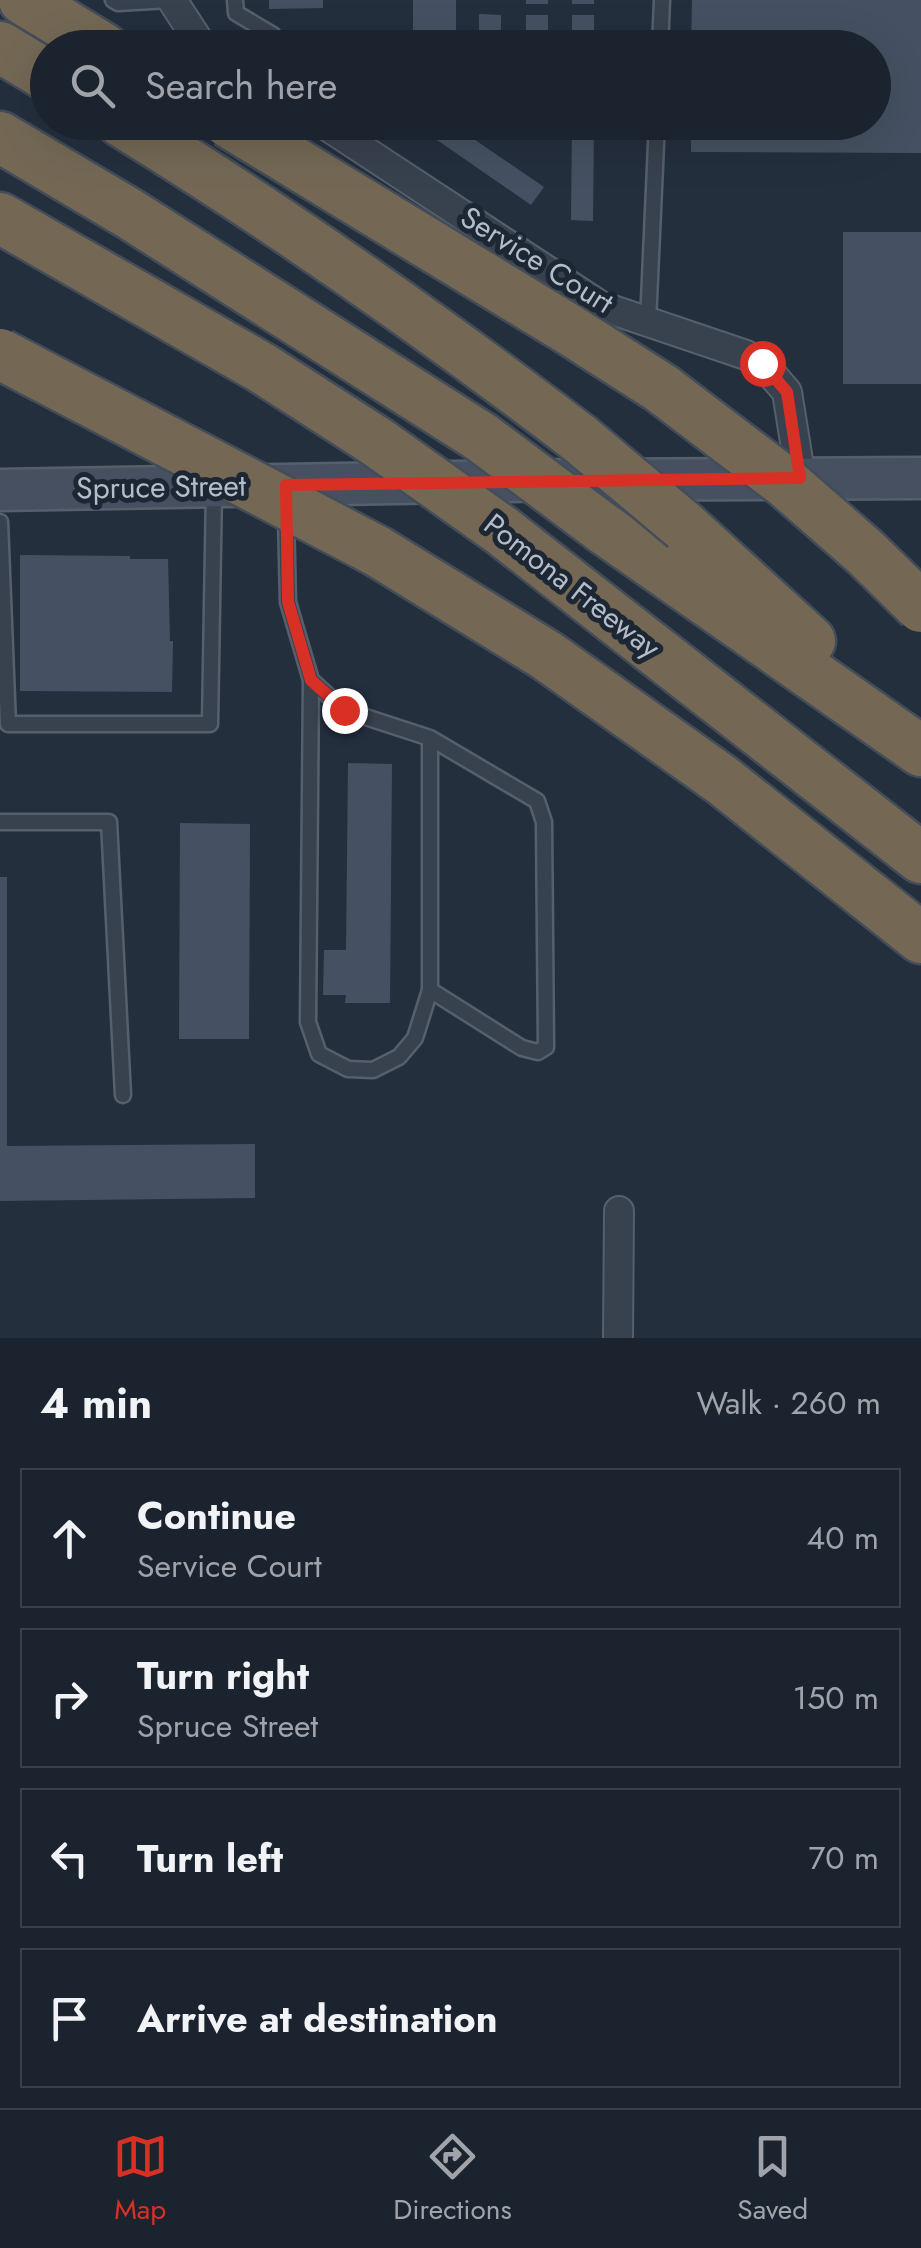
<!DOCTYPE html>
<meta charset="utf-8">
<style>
body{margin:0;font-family:Jost,sans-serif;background:#242b36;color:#f1f3f6}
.stop{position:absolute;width:30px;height:30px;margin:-22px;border:8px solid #d93025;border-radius:50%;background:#fff}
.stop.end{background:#d93025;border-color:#fff;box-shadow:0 2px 10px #0008}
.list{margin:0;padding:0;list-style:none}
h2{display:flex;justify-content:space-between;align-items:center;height:130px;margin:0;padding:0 40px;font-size:42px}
h2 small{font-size:32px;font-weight:400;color:#a0a4aa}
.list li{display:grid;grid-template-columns:65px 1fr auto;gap:30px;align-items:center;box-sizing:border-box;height:140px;margin:0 20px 20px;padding:0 20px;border:2px solid #39404a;border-radius:0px}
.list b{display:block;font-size:38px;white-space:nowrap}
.list p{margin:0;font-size:32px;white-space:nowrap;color:#a0a4aa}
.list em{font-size:32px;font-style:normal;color:#a0a4aa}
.icon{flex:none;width:55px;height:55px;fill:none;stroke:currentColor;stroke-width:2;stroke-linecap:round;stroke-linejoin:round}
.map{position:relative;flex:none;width:921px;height:1338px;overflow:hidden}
.search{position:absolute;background:#1b232e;box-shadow:0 10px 40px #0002;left:30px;right:30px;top:30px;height:110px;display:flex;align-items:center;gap:25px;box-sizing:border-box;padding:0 35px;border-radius:55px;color:#a0a4aa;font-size:38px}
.sheet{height:770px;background:#1b232e}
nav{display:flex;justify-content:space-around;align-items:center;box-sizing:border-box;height:140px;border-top:2px solid #39404a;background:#1b232e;font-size:28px;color:#a0a4aa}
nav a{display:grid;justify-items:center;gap:5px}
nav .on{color:#d93025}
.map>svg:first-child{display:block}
</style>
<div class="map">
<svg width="921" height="1338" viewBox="0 0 921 1338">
<rect width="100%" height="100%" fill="#242f3e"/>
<!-- building -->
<g fill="#455162">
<path d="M269,0H323V8L269,9Z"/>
<rect x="413" y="0" width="43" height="48"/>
<rect x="526" y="0" width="22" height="4"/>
<rect x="572" y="0" width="22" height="4"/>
<path d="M692,0H921V153L691,152V122H874V48H691Z"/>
<path d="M479,14L501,15V48H479Z"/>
<rect x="526" y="15" width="22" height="33"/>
<rect x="572" y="15" width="22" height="33"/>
<path d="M411,122H449L544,187L531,205Z"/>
<path d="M572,123H594L593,221L571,220Z"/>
<rect x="843" y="232" width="78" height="152"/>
<path d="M20,555L130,556V559H168L170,641H173L172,692L20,691Z"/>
<path d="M348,763L392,764L390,1003H345L346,995H323L324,950H346Z"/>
<path d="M180,823L250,824L249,1039H179Z"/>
<path d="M0,877H7V1146L255,1144V1198L0,1201Z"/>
</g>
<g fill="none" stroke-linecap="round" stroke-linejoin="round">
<!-- lane casing -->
<g stroke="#565f6c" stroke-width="19">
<g id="lane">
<path d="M113,0L118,3L169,0"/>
<path d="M235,0L236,13L273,35L264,48"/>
<path d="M660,48L662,0"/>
<path d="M648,322L657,122"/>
<path d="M286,516L288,602L311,680L344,710L430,738L537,801L544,822L546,1047L538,1052L522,1048L430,990V738"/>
<path d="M0,522L8,724H210L214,488"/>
<path d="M311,680L308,1022L319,1054L348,1069L373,1070L399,1057L415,1038L430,990"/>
<path d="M0,822H109L123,1095"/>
</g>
</g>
<!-- street casing -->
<g stroke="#565f6c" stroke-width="32">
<g id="street">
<path d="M172,0L200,43L208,48"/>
<path d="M321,122L601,306L746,355L762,363L787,392L801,479"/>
<path d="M618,1338L619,1211"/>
</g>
</g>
<!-- secondary casing -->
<g stroke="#565f6c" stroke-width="45">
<path id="secondary" d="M0,490L570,480L921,478"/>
</g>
<!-- highway casing -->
<g stroke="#434c59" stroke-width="55">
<g id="highway">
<path d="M24,0L103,48"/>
<path d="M0,47L48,76"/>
<path d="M122,122C280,219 432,326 579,438"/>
<path d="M0,137L130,214L481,437"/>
<path d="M0,218L262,368L377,442"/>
<path d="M685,527L810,641"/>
<path d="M604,529L921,751"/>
<path d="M501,530L921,858"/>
<path d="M546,655L722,780L921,938"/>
</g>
</g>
<!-- lane -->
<use href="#lane" stroke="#38414e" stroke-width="14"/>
<!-- street -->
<use href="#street" stroke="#38414e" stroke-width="28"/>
<!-- secondary -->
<use href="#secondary" stroke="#465061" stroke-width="40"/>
<!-- highway -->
<use href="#highway" stroke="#746855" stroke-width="50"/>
<!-- highway-bridge casing -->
<g stroke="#434c59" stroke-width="55" stroke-linecap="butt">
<g id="highway-bridge">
<path d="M228,122L570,330L661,388L786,483L866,553L921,607"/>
<path d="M0,354L377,551L546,655"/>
<path d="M481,437L604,529"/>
<path d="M579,438L685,527"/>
<path d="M377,442L501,530"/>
</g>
</g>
<!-- highway-bridge -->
<use href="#highway-bridge" stroke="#746855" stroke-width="50"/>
</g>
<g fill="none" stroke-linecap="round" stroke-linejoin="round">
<!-- route -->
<path stroke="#d93025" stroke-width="12" d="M344,710L311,680L288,602L286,485L800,478L787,392L762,363"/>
</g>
<g text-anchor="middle" stroke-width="10" stroke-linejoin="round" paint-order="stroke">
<!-- street labels -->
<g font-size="30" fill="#b4bcc9" stroke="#1d2633">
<text transform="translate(537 260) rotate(32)" y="10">Service Court</text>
<text transform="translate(161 487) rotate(-1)" y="10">Spruce Street</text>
<text transform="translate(572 586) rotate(38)" y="10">Pomona Freeway</text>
</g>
</g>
</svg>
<div class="stop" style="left:762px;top:363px"></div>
<div class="stop end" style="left:344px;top:710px"></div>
<div class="search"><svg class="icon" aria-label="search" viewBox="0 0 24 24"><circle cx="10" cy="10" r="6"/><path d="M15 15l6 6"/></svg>Search here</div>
</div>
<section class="sheet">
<h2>4 min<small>Walk · 260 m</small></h2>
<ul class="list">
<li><svg class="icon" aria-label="ahead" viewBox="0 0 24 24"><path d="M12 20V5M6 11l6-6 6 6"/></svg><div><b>Continue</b><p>Service Court</p></div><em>40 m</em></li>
<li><svg class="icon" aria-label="right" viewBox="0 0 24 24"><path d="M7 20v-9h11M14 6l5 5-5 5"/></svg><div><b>Turn right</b><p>Spruce Street</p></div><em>150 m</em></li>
<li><svg class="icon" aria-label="left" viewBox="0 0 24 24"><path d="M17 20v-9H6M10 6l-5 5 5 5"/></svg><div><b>Turn left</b></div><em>70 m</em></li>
<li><svg class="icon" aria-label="arrive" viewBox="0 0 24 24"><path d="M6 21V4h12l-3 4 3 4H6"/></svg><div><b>Arrive at destination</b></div></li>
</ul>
</section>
<nav>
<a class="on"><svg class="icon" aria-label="map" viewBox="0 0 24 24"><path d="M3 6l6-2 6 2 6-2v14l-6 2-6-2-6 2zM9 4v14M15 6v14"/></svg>Map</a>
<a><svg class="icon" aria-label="directions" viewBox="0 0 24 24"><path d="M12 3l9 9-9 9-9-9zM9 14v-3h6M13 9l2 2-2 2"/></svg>Directions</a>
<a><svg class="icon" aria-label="saved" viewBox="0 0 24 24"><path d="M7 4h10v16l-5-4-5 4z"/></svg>Saved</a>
</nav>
